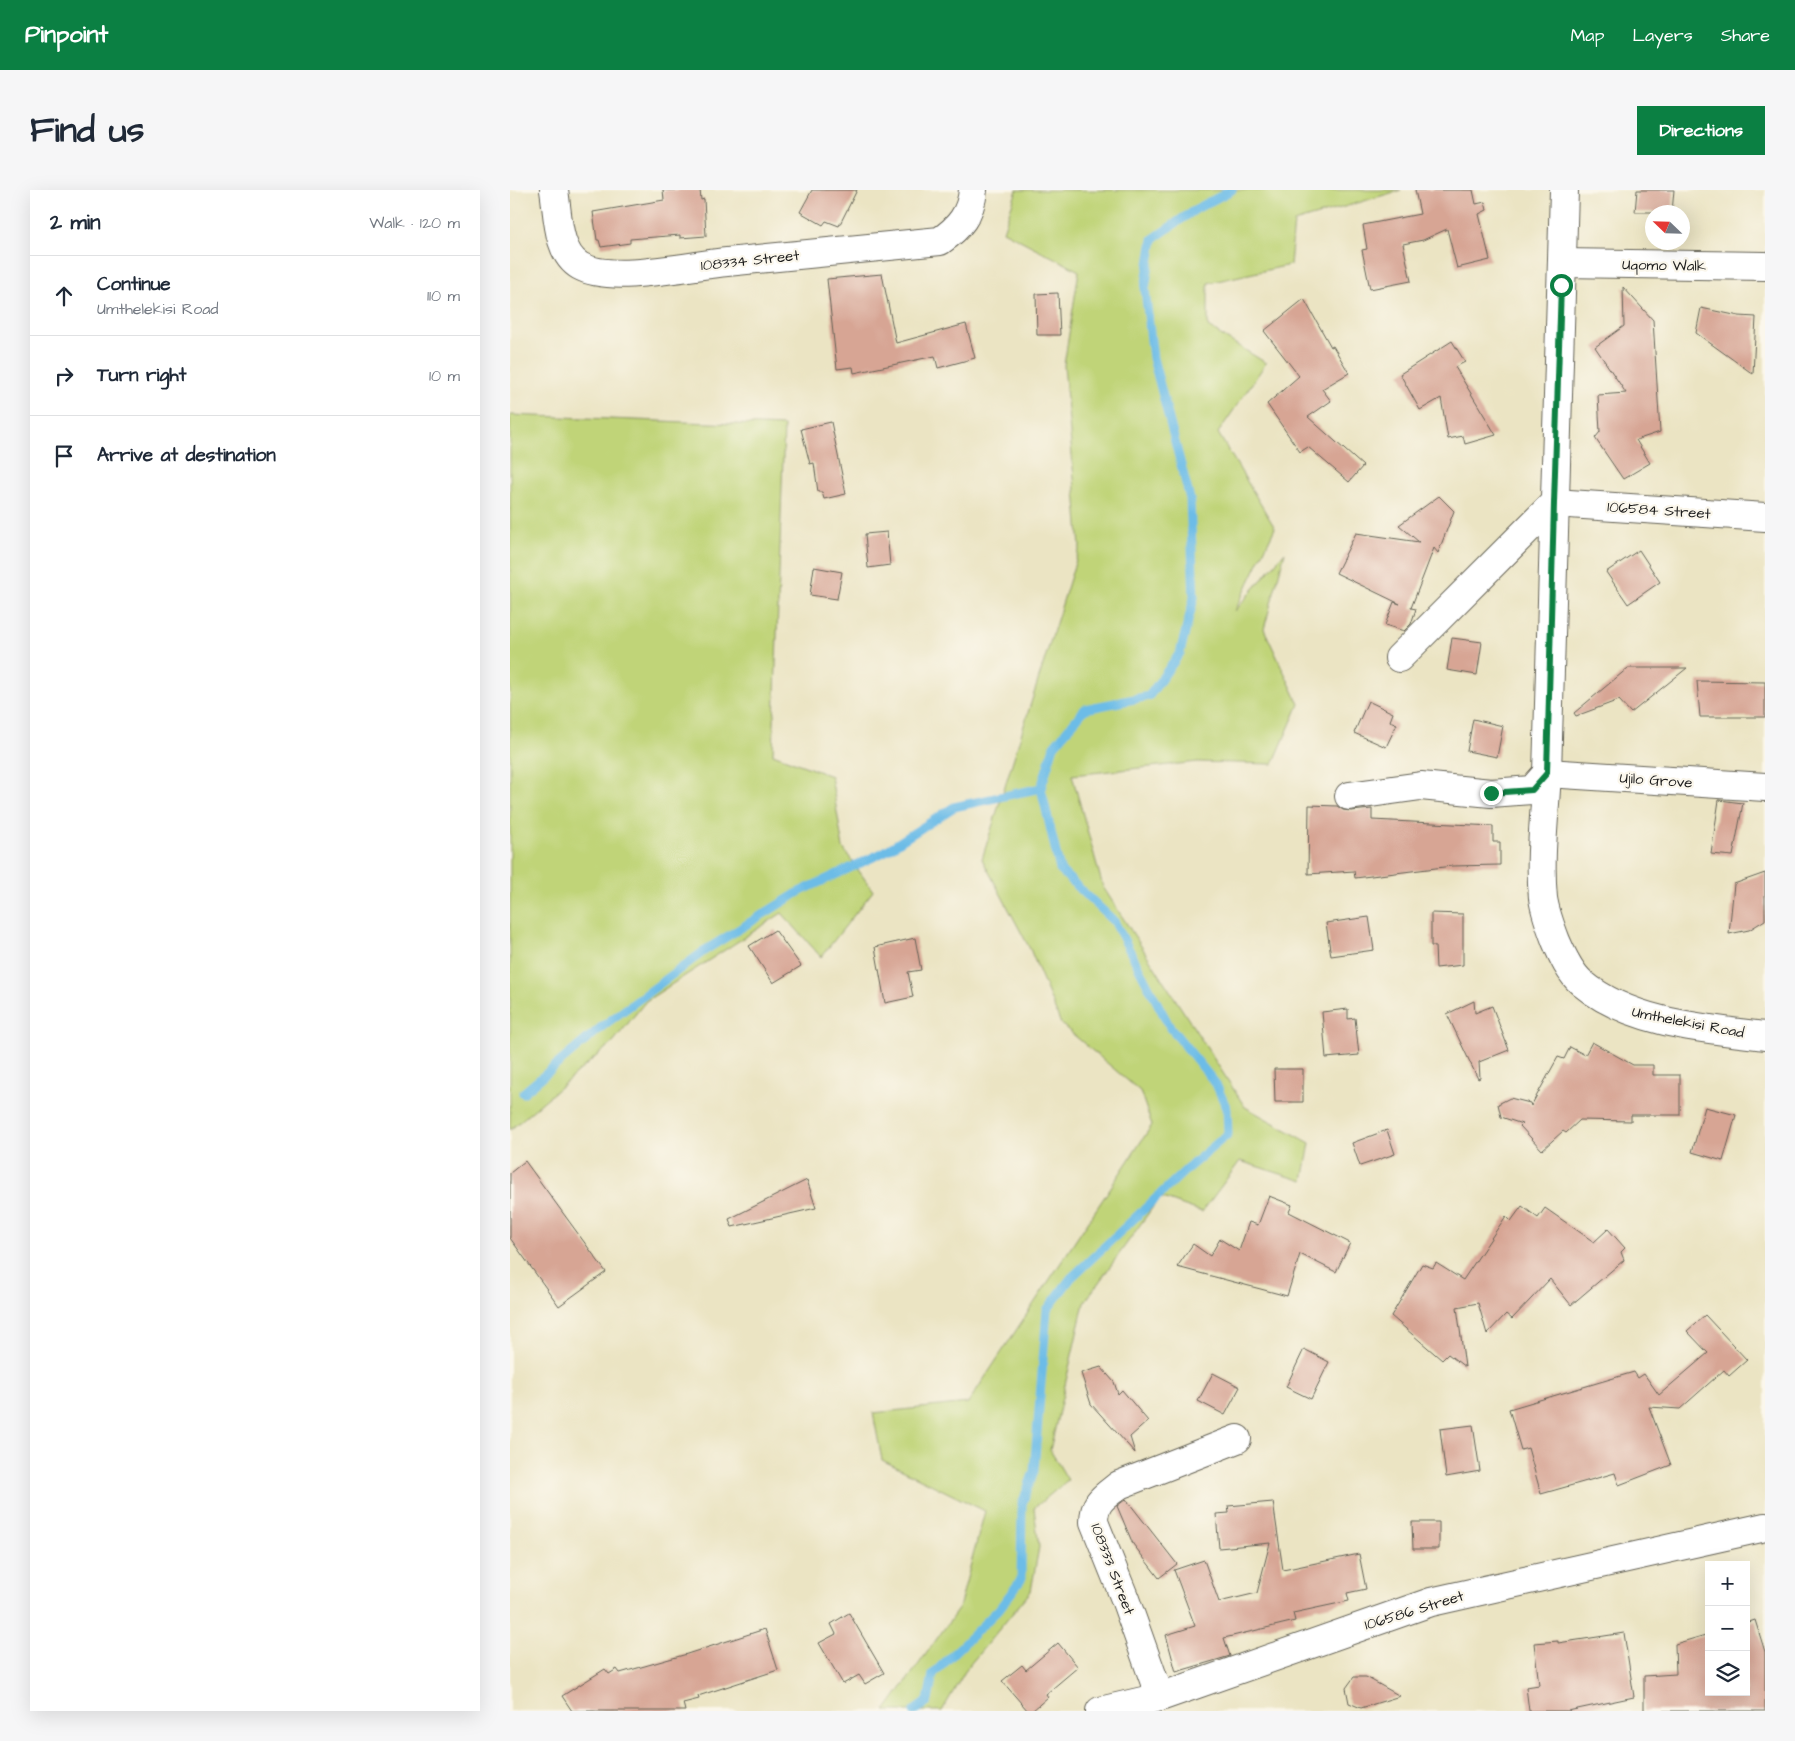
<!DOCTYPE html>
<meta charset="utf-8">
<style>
body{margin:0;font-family:"Architects Daughter",sans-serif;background:#f6f6f7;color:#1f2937}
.controls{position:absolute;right:15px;bottom:15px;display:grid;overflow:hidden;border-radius:0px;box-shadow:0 5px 20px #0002}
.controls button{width:45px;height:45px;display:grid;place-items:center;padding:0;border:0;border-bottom:1px solid #e0e1e3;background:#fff;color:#1f2937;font:25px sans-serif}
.compass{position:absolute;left:1135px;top:15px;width:45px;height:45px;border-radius:50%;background:#fff;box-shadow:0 5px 20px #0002;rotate:293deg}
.stop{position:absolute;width:15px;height:15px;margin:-11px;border:4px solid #0b8043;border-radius:50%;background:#fff}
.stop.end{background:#0b8043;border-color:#fff;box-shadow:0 1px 5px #0008}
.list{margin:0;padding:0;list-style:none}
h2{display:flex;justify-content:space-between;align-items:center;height:65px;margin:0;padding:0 20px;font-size:21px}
h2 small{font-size:16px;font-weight:400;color:#747a83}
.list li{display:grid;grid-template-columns:32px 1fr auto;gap:15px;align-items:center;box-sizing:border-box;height:80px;padding:0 20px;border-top:1px solid #e0e1e3}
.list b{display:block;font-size:19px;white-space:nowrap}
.list p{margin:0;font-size:16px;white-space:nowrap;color:#747a83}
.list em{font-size:16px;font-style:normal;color:#747a83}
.icon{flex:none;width:28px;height:28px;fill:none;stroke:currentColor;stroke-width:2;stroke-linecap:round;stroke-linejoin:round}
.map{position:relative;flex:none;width:1255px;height:1521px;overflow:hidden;border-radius:0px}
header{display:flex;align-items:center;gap:30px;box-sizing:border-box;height:70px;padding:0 25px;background:#0b8043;color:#fff}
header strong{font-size:24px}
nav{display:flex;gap:28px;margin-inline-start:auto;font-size:18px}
.intro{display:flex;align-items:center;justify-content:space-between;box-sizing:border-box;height:120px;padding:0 30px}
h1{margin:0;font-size:35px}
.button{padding:12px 22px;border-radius:0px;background:#0b8043;color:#fff;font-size:18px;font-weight:700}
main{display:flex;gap:30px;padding:0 30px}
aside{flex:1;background:#fff;border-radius:0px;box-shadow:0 5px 20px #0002}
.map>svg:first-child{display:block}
</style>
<header>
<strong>Pinpoint</strong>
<nav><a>Map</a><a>Layers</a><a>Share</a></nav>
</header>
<div class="intro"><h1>Find us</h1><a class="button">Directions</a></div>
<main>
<aside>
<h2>2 min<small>Walk · 120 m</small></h2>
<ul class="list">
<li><svg class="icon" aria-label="ahead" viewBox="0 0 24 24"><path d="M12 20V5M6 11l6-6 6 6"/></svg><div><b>Continue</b><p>Umthelekisi Road</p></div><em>110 m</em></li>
<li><svg class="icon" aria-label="right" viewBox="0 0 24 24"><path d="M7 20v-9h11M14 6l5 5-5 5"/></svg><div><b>Turn right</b></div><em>10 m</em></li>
<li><svg class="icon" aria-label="arrive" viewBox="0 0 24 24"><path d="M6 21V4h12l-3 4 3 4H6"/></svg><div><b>Arrive at destination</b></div></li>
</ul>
</aside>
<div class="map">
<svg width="1255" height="1521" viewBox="0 0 1255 1521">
<rect width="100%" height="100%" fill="#fbf7ec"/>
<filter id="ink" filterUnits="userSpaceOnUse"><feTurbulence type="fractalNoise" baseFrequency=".02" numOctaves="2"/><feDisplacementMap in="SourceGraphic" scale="10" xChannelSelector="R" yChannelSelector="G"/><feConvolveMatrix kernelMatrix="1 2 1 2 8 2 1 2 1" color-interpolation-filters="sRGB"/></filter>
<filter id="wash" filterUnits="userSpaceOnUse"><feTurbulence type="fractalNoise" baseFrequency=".0096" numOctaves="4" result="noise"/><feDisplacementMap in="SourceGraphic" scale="20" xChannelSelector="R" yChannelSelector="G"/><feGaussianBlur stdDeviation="1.12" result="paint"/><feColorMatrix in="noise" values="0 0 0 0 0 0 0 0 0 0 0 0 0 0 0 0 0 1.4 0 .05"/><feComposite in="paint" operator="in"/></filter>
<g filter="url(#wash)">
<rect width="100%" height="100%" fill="#ebe4c3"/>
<!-- green -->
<g fill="#c0d478" stroke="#6e784a">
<path d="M507,0H891L784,32L780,75L698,93V137L756,173L708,243L765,338L725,421L775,362L754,439L789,514L763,574L688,572L562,585L593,697L735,917L800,953L793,991L730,971L692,1022L650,1007L574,1113L540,1260L558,1290L524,1318L529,1357L521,1401L457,1478L432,1521H375L449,1418L475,1321L372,1270L363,1223L458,1213L642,935L630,901L551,834L520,759L472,669L570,357L554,175L569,81L493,41Z"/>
<path d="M0,225L274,236L263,564L321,586L333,658L363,701L311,767L272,723L136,811L103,852L0,940Z"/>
</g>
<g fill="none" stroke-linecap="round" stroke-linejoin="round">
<!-- stream -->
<g stroke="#6cbce7" stroke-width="9">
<path d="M13,903L94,835L197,759L289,702L374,662L444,617L531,598"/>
<path d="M404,1521L418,1511L423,1484L489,1419L511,1390L512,1314L524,1281L537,1120L561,1088L679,977L718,944L717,919L706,894L660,837L604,731L550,680L531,598L544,556L575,519L639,506L670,463L684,408L680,309L643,168L635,99L643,49L686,19L722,0"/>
</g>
</g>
<g id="blocks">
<!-- building -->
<g fill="#d7a594">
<path d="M153,0H190L191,10L194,9L196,46L170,48V45L120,49V53L91,57L89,50H87L83,22L154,10Z"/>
<path d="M302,0H347L329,36L316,31L313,35L290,22Z"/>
<path d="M905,0H963L966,14L975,12L977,20L969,24L980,70L947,78L937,39L913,50L893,54L901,91L860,99L852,60L857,59L853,35L910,24Z"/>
<path d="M1127,0H1164L1162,22H1125Z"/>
<path d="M372,84L386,153L456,134L465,168L428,178L425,166L344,183L343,177L327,179L317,89Z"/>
<path d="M1113,97L1143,130L1150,242L1126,250L1140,273L1113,289L1085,248L1090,242L1088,205L1116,203L1085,157L1114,136Z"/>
<path d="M548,103L550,145H527L526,104Z"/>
<path d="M794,109L821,157L823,156L839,183L812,199L821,211L798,227L853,276L839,292L798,257L790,262L757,214L789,186L754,141Z"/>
<path d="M1191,118L1229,126L1246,127L1243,184L1186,143Z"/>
<path d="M942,151L955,172L945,177L986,245L955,254L953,246L938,249L931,208L910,220L890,184Z"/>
<path d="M321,232L336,304L314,309L312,302H308L304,273L300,274L291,239Z"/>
<path d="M929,306L944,321L928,363L924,358L901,418L906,419L901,434L894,441L875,435L884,412L890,414L826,383L846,343L909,352L889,335Z"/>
<path d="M377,342L380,375L358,378L355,344Z"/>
<path d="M1129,360L1150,392L1118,414L1096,382Z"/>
<path d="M304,377L332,382L327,409L300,405Z"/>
<path d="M942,448L972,452L967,485L937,480Z"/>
<path d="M1118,478H1177L1121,523L1109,510L1066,526L1064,523Z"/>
<path d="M1187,491L1255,492V527H1190Z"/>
<path d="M858,511L883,523L880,531L887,534L876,557L844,543Z"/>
<path d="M963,529L993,536L987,567L957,561Z"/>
<path d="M1209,610L1233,613L1223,666L1201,664Z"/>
<path d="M799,615L827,616L833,620L841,621L862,619V630L983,636V652H990V675L942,676L845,688L844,681L798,684Z"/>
<path d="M1255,683V730L1239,740L1219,744L1224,694Z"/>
<path d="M921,723L953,724V775L926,778L925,756H921Z"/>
<path d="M859,727L864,760L821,766L816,733Z"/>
<path d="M265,740L291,776L263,793L239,756Z"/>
<path d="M405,748L411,780L398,782L403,807L375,813L365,757Z"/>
<path d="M964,811L965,823L982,816L999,860L969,872L970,888L968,889L937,824Z"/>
<path d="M838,819V829L845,828L849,865L816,868L812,822Z"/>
<path d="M1082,852L1123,875H1143V885H1170V925H1121V931L1070,930L1056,943L1053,941L1032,960L1010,936L1012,934L991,927L988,914L1000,908L1020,913L1021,916L1048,867L1054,869L1060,857L1075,865Z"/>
<path d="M764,879H793V912H765Z"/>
<path d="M1195,917L1226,925L1213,971L1182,962Z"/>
<path d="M877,940L885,964L850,976L842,953Z"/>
<path d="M15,971L96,1082L49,1116L0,1048V983Z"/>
<path d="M297,990L306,1018L222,1037L219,1029Z"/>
<path d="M759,1006L782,1015L779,1022L840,1053L826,1082L790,1064L777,1106L667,1077L683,1054L700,1066L710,1049L729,1061L739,1032L748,1035Z"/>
<path d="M1012,1016L1028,1028L1035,1018L1084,1052L1098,1039L1115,1058L1111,1062L1114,1070L1061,1115L1040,1089L1002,1129L996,1124L977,1144L968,1113L947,1117L955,1177L938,1164L932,1170L881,1126L912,1074L923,1078L926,1073L953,1090L996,1026L1001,1031Z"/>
<path d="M1195,1125L1237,1170L1219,1186L1214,1180L1170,1219L1139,1217L1161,1275L1109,1295L1105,1283L1031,1304L1018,1258L1011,1260L999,1219L1124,1182L1128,1188L1134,1184L1149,1205L1198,1163L1177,1141Z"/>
<path d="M794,1159L819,1172L801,1209L776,1197Z"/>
<path d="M591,1177L604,1192L608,1204L612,1200L638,1231L620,1247L625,1263L581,1214L571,1183Z"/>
<path d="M703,1183L730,1197L715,1225L688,1211Z"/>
<path d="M963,1235L970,1281L936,1287L930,1239Z"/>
<path d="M616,1309L667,1374L649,1388L623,1354L607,1316Z"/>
<path d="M763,1312L773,1380L849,1364L856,1399L837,1403L839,1411L783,1423L785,1431L714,1448L720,1466L666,1482L656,1445L685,1436L664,1380L694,1370L709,1412L747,1403L760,1353L709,1358L706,1324L719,1323L718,1316Z"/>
<path d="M902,1332H929V1359H903Z"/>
<path d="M339,1423L374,1483L355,1494L349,1485L333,1494L309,1453L326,1444L321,1434Z"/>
<path d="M1245,1430L1255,1462V1521H1134V1486L1166,1484L1165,1454L1199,1444V1502H1236V1433Z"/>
<path d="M255,1439L268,1480L188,1506L189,1509L173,1513L175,1521H62L52,1506L95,1479L99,1484L107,1479L110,1483L177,1464Z"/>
<path d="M1114,1443L1124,1507L1058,1521H1019L1016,1497L1029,1495L1024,1453L1048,1451V1453Z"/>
<path d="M548,1453L568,1477L536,1504L538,1507L522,1521H518L492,1491L512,1475L516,1480Z"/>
<path d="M844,1487H856L890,1506L851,1518L839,1513L836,1498Z"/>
</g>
</g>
</g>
<g filter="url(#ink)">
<use href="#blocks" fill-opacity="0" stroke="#646256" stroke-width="1"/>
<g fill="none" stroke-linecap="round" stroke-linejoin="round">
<!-- minor casing -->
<g stroke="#646256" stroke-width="30">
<g id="minor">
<path d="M44,0C48,24 47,63 70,76C102,94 181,75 217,72C288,65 359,58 430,51C449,38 461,24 463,0"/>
<path d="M1054,0L1037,583C1035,624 1029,667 1033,708C1035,722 1041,738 1046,751C1052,765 1060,783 1072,793C1119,833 1196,839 1255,846"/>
<path d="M1052,73L1255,76"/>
<path d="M889,468L1044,313L1255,327"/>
<path d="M839,606L911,596L981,603L1022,600L1037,583L1255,597"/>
<path d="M650,1507L615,1409L584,1332C584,1311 594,1307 609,1295L727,1249"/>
<path d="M590,1521L650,1507L921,1412L1255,1337"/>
</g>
</g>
<!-- minor -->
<use href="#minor" stroke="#fff" stroke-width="28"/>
</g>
</g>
<g fill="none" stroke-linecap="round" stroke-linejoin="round" filter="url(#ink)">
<!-- route -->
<path stroke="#0b8043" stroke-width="6" d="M981,603L1022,600L1037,583L1044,313L1051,95"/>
</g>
<g text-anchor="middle" stroke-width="4.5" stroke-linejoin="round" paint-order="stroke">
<!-- street labels -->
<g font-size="15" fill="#1c1c1c" stroke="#fbf7ec">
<text transform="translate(240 70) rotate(-6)" y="5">108334 Street</text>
<text transform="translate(1154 75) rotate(1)" y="5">Uqomo Walk</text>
<text transform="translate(1149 320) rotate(4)" y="5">106584 Street</text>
<text transform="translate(1146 590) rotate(4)" y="5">Ujilo Grove</text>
<text transform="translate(1178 832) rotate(11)" y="5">Umthelekisi Road</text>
<text transform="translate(603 1379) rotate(69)" y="5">108333 Street</text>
<text transform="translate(904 1420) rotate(-17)" y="5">106586 Street</text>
</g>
</g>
</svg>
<div class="controls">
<button>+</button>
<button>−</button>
<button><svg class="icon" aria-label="layers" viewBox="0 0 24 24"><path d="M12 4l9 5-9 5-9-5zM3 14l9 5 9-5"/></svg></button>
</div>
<svg class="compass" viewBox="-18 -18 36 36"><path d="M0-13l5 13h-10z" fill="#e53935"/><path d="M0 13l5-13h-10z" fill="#747a83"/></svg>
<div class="stop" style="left:1051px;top:95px"></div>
<div class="stop end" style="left:981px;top:603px"></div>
</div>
</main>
